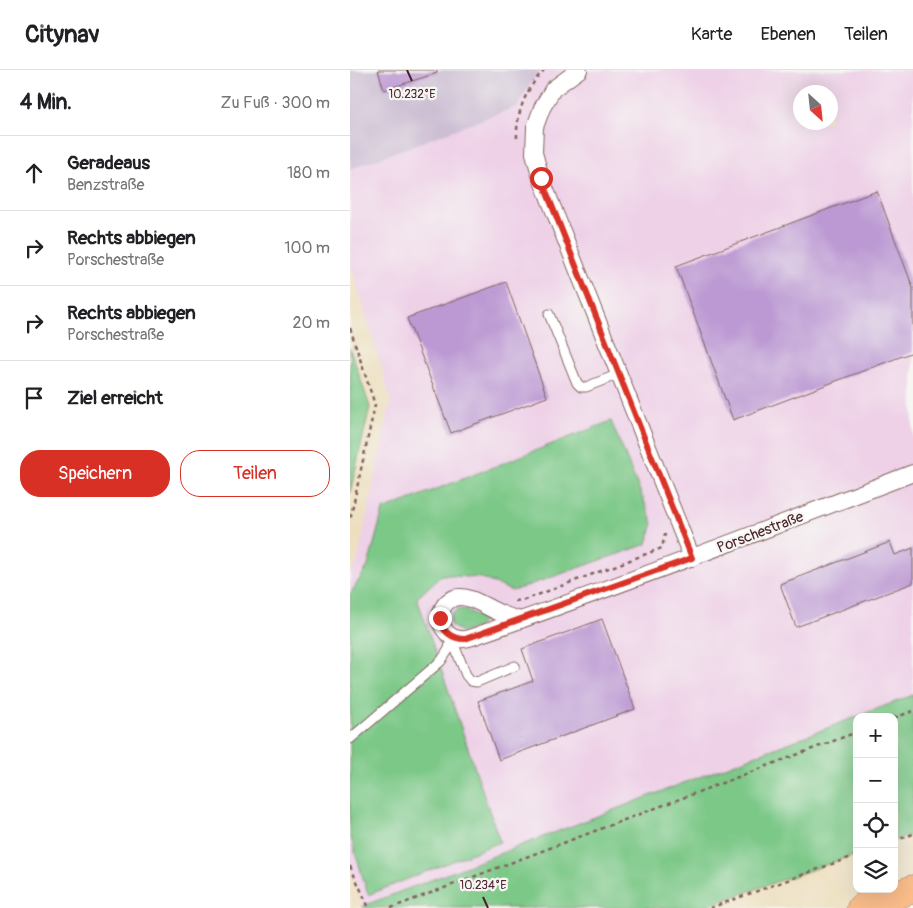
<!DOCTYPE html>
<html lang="de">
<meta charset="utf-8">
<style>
body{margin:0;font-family:Pangolin,sans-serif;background:#f6f6f6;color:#202124}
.controls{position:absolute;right:15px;bottom:15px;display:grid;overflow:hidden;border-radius:10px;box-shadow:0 5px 20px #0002}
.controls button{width:45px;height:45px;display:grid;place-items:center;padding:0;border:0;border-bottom:1px solid #e0e0e0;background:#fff;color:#202124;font:25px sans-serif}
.compass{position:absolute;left:443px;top:15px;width:45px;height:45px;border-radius:50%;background:#fff;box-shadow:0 5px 20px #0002;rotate:153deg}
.stop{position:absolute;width:15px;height:15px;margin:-11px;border:4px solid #d93025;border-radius:50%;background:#fff}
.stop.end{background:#d93025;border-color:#fff;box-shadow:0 1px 5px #0008}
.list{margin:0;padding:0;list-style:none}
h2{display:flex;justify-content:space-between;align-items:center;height:65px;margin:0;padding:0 20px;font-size:21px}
h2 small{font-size:16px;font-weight:400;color:#757577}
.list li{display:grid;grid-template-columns:32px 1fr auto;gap:15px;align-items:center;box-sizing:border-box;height:75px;padding:0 20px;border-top:1px solid #e0e0e0}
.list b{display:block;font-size:19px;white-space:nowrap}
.list p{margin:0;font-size:16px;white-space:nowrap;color:#757577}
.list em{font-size:16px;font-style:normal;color:#757577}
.actions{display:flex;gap:10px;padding:15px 20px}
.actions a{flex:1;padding:11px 0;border:1px solid #d93025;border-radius:20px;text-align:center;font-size:18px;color:#d93025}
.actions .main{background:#d93025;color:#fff}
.icon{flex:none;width:28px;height:28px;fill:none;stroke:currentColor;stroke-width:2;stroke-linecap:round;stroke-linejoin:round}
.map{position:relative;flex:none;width:563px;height:838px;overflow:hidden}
header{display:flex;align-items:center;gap:30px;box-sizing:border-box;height:70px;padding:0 25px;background:#fff;border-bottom:1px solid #e0e0e0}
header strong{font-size:24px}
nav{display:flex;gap:28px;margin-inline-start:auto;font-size:18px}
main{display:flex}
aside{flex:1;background:#fff}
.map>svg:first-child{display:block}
</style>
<header>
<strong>Citynav</strong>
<nav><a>Karte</a><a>Ebenen</a><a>Teilen</a></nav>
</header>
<main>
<aside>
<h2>4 Min.<small>Zu Fuß · 300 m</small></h2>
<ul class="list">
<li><svg class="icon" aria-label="ahead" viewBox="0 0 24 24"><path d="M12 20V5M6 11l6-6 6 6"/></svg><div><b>Geradeaus</b><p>Benzstraße</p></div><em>180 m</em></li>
<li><svg class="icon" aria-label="right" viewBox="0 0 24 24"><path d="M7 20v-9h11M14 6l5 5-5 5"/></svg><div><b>Rechts abbiegen</b><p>Porschestraße</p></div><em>100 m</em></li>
<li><svg class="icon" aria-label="right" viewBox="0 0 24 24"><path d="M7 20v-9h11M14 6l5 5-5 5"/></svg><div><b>Rechts abbiegen</b><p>Porschestraße</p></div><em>20 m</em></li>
<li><svg class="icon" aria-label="arrive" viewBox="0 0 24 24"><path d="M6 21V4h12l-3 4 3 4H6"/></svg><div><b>Ziel erreicht</b></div></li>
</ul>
<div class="actions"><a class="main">Speichern</a><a>Teilen</a></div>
</aside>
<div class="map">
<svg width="563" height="838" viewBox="0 0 563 838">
<rect width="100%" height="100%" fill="#f6f6f2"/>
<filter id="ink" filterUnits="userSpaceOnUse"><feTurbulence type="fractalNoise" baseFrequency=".02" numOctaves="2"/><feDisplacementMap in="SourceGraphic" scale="10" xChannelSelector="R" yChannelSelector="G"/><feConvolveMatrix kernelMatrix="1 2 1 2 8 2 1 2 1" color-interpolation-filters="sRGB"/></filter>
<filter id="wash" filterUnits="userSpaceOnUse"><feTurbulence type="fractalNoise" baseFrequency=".0096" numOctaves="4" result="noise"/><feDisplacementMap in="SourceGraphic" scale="20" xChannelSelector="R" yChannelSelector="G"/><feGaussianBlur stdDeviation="1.12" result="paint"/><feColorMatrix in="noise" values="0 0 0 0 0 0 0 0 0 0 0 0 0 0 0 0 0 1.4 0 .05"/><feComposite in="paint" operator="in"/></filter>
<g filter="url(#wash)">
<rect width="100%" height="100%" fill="#eddfbe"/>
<!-- built -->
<path fill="#eed0e7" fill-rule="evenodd" d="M0,0H563V625L13,836L0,797V503L7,492L41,330L0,191ZM450,22H480V52H450Z"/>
<!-- industrial -->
<path fill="#ccbed3" d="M0,0H191L180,14L168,36L0,99Z"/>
<!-- green -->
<g fill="#7bc887" stroke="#627459">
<path d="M0,278L20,337L0,423Z"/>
<path d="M261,351L303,453L297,474L162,521L131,508L92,505L67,528L150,772L18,825L0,765V524L18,496L33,440Z"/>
<path d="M114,539L130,547L132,552L127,558L112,562L101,556V546L106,540Z"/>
<path d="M563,625V764L544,771V647H507V784L351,838H14L13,836Z"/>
</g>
<g id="blocks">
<!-- building -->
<g fill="#bc99d3">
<path d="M28,0H87V3L34,20Z"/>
<path d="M527,121L563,218V282L383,350L326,196Z"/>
<path d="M156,212L197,327L101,363L57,248Z"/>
<path d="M540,472L545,485L563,478V513L446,557L430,514Z"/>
<path d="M252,549L285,639L149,690L128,631L183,611L172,579Z"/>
</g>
</g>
</g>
<g filter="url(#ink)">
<use href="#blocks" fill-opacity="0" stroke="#83625e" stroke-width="1"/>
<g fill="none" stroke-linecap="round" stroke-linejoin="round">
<!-- lane casing -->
<g stroke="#83625e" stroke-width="11">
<g id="lane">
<path d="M199,244L227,313L231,317H236L269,304"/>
<path d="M101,567L116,605L121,611L127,612L165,596"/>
<path d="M0,669L91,591L99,579L101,566"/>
</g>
</g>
<!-- street casing -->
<g stroke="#83625e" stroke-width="18">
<g id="street">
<path d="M229,0L203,19L192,38L185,57L184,83L191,108L342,488"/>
<path d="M171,550C164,548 156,546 150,543C137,538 118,523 104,528C83,536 88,567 110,569C116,570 122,567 128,565C274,514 418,459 563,403"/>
</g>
</g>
<!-- highway casing -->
<g stroke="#83625e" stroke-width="29">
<path id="highway" d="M511,838L563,819"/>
</g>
<!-- path -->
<g stroke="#83625e" stroke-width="2.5" stroke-dasharray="4 4" stroke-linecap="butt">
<path d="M167,68C166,42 176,19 194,0"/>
<path d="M0,258L25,335L0,450"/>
<path d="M165,531L174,530L312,478L315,464"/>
<path d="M544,648L563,641"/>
<path d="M544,771L563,764"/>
<path d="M0,796L19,838"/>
<path d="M41,838L507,662"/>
<path d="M360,838L507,785"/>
</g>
<!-- lane -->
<use href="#lane" stroke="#fff" stroke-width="9"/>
<!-- street -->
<use href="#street" stroke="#fff" stroke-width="16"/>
<!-- highway -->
<use href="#highway" stroke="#f9bc8a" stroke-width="28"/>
</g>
</g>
<g fill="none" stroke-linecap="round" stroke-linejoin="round" filter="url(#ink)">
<!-- route -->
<path stroke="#d93025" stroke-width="6" d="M90,548C91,561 102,569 115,569L342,488L191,108"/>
</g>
<!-- ticks -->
<path fill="none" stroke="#4a1f2b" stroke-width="2" d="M57,0L62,11M133,827L138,838"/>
<g text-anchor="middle" stroke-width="4.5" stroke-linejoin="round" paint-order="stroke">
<!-- street labels -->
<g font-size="15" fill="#4a1f2b" stroke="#f6f6f2">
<text transform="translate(410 462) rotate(-21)" y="5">Porschestraße</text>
</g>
</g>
<g font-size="12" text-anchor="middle" fill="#4a1f2b" stroke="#f6f6f2" stroke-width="4.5" stroke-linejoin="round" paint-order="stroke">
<text x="62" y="28">10.232°E</text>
<text x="133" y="819">10.234°E</text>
</g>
</svg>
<div class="controls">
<button>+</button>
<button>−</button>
<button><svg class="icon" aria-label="locate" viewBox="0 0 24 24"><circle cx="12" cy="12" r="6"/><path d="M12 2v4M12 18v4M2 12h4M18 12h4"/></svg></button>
<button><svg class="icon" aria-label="layers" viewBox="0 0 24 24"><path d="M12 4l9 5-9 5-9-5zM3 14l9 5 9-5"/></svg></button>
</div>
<svg class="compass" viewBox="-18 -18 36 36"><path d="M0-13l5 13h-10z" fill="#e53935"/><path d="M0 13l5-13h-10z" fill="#757577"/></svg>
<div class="stop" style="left:191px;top:108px"></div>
<div class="stop end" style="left:90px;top:548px"></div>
</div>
</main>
